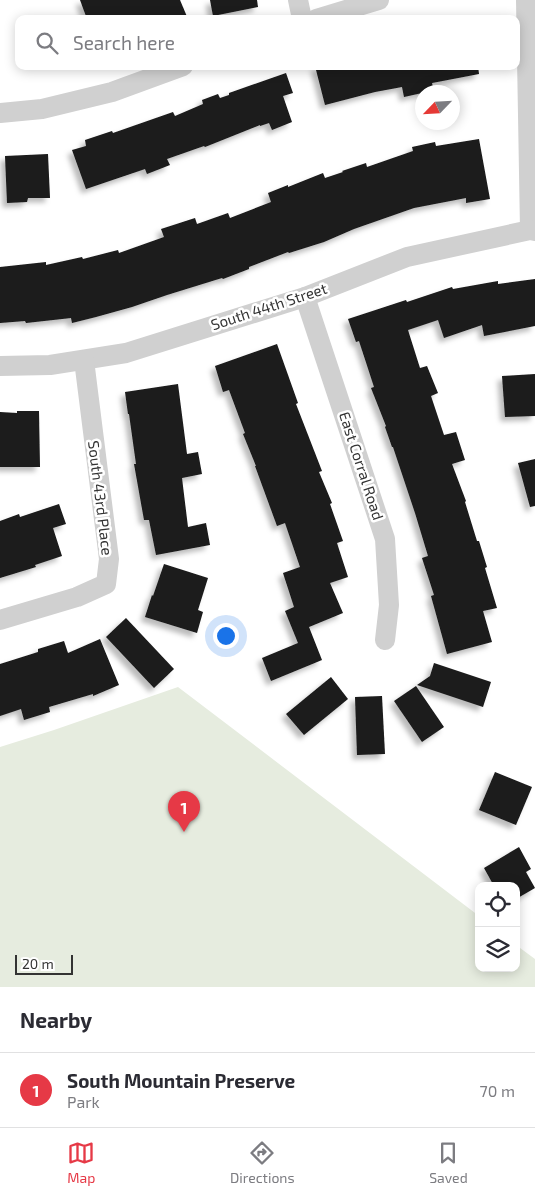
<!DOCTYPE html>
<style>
body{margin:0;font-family:"Exo 2",sans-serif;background:#f2f2f3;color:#2b2b33}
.controls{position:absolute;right:15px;bottom:15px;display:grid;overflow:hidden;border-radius:10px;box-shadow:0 2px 12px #0003}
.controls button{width:45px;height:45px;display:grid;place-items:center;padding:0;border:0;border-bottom:1px solid #e1e1e2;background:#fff;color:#2b2b33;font:25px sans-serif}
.compass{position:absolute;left:415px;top:85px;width:45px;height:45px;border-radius:50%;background:#fff;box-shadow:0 2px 12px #0003;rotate:245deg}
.scale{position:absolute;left:15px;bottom:12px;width:58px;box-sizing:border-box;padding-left:5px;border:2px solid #333;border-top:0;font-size:14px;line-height:18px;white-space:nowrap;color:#333;-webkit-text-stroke:4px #fff;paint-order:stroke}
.you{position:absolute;left:225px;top:635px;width:18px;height:18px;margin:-12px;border:4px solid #fff;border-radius:50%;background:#1a73e8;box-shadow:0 0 0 8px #1a73e833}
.badge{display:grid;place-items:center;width:32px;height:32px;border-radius:50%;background:#e63946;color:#fff;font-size:16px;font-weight:700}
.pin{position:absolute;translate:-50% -41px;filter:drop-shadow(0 1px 2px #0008)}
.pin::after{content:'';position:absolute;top:26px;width:18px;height:15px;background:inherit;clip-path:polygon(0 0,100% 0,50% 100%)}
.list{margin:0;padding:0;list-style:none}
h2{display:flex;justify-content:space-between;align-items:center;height:65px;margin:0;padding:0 20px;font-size:21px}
h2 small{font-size:16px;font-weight:400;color:#7c7c81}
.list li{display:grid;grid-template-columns:32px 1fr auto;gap:15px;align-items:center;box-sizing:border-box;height:75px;padding:0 20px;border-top:1px solid #e1e1e2}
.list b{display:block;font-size:19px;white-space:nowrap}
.list p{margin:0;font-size:16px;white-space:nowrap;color:#7c7c81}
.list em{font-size:16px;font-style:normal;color:#7c7c81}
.icon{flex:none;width:28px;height:28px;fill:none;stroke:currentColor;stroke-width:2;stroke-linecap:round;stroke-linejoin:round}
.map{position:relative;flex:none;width:535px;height:987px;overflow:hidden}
.search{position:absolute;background:#fff;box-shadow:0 2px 12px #0003;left:15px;right:15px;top:15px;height:55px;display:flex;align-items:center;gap:12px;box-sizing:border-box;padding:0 18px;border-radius:10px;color:#7c7c81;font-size:19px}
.sheet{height:140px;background:#fff}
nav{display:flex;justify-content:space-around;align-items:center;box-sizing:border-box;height:70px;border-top:1px solid #e1e1e2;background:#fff;font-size:14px;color:#7c7c81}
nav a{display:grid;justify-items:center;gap:2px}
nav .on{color:#e63946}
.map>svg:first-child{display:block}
</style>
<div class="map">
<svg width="535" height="987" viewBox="0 0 535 987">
<defs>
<filter id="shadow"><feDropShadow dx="-4.5" dy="4.5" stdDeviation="2.5" flood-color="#0004"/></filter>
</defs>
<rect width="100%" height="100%" fill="#fff"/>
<!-- green -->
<path fill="#e6ecdf" d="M178,687L479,916V968H516V945L535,959V987H0V747L54,730Z"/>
<!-- building -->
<g fill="#1a1a1a" filter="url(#shadow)">
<path d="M80,0H180L188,19H87Z"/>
<path d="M210,0H257L258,7L213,16Z"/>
<path d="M315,66H478L479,74L432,83L434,91L422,92V93L404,97L402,87L375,92L325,105Z"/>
<path d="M286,73L293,93L283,96L292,122L272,130L269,123L260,126V125L205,147L204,146L167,159L170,165L147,174L145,169L86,189L72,150L86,146L85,140L112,131L113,133L173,112L175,116L203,104L202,100L218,94L220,98L229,95V93Z"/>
<path d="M479,139L490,199L466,203V198L414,208L354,229L324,242L289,253L288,252L249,267V269L223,279L222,278L167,295L132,307L96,317L72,323L71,318L26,323L25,321L0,323V267L46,262V265L82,257L83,259L118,250L119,253L164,237L161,229L195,218L197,224L228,213L230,218L271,202L268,193L288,185V187L323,173L325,178L343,172L342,171L366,163L367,167L413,151L412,147L435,142L436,146Z"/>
<path d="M48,154L50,198H28L27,202L7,203L5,156Z"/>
<path d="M535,279V326L484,336L482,325L444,338L438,320L408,330L420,368L427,366L438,393L431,396L444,435L456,432L465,460L452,464L466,501L465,502L477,541H479L487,567L485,568L497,608L483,611L492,642L447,654L431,596L434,595L422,558L428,556L415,513L393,447H392L385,427L386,426L371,388L374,387L359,341L356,342L348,319L406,300L407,302L452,287L453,289L498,281V284Z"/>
<path d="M277,344L298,403L296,404L322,471L319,472L332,503L330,504L343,541L337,543L348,577L330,583L343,613L309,627L322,660L271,681L262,658L298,643L285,611L294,607L283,573L300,567L285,523L277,526L255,466H256L243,434L245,433L229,390L223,392L215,366Z"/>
<path d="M535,374V416L505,417L502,376Z"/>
<path d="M178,384L187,454L198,452L202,474L182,478L188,527L206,523L210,545L156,555L149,520H144L134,464H136L129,414H128L125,392Z"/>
<path d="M17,411H39L40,467H0V412L17,413Z"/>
<path d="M535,459V506L530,507L518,463Z"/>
<path d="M59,504L66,524L53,528L62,556L35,565L36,567L0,578V521L19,514L20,517Z"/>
<path d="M164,564L208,578L198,610L203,612L197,633L145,617L152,595L153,596Z"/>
<path d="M126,618L174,669L154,688L106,637Z"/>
<path d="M100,639L119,685L93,696V694L49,707L50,712L24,720L21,709L0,716V664L38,652V649L64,641L68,653Z"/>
<path d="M434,663L491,682L483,707L417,685L430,676Z"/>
<path d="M331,677L348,699L304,735L286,714Z"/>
<path d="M416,686L444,727L422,742L394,701Z"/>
<path d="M382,696L385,754L357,755L355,697Z"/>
<path d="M495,772L532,787L516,825L479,810Z"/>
<path d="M519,847L531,869L526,872L535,888L516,899V886H494L484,868Z"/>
</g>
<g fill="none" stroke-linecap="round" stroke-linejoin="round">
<!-- minor -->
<g stroke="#d0d0d0" stroke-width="20">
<path d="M298,0L302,19"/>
<path d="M526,0L530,230"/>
<path d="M316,19L379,0"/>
<path d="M0,113L42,109L112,92L183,66"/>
<path d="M305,297L385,539L389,605L385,640"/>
<path d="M0,366L50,365L126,353L305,297L407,257L530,230L535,231"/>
<path d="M0,620L77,597L106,584L109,559L84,360"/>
</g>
</g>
<g text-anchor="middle" stroke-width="5" stroke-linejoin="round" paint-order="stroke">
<!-- street labels -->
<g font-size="15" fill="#333" stroke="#fff">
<text transform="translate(269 307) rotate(-18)" y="5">South 44th Street</text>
<text transform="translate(361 466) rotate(72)" y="5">East Corral Road</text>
<text transform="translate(100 498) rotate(83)" y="5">South 43rd Place</text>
</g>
</g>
</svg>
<div class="controls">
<button><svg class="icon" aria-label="locate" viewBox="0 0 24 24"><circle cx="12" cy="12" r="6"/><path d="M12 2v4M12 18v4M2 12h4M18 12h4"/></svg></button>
<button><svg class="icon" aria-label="layers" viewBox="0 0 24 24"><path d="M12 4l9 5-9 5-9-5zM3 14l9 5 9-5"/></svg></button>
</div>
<svg class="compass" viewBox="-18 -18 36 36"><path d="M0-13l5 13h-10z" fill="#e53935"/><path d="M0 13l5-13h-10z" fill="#7c7c81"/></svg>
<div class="scale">20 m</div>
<div class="you"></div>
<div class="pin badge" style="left:184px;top:832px">1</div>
<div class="search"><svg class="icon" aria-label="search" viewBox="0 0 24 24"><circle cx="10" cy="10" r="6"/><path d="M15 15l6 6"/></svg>Search here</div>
</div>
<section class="sheet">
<h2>Nearby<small></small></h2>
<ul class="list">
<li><span class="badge">1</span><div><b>South Mountain Preserve</b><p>Park</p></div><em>70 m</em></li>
</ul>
</section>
<nav>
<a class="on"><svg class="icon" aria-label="map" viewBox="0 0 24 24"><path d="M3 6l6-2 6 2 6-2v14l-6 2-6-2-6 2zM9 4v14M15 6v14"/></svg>Map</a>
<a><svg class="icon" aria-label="directions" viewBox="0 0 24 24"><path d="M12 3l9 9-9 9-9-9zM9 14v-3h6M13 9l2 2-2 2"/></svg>Directions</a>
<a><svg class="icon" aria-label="saved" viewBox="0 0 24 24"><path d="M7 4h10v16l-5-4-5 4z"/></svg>Saved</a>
</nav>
